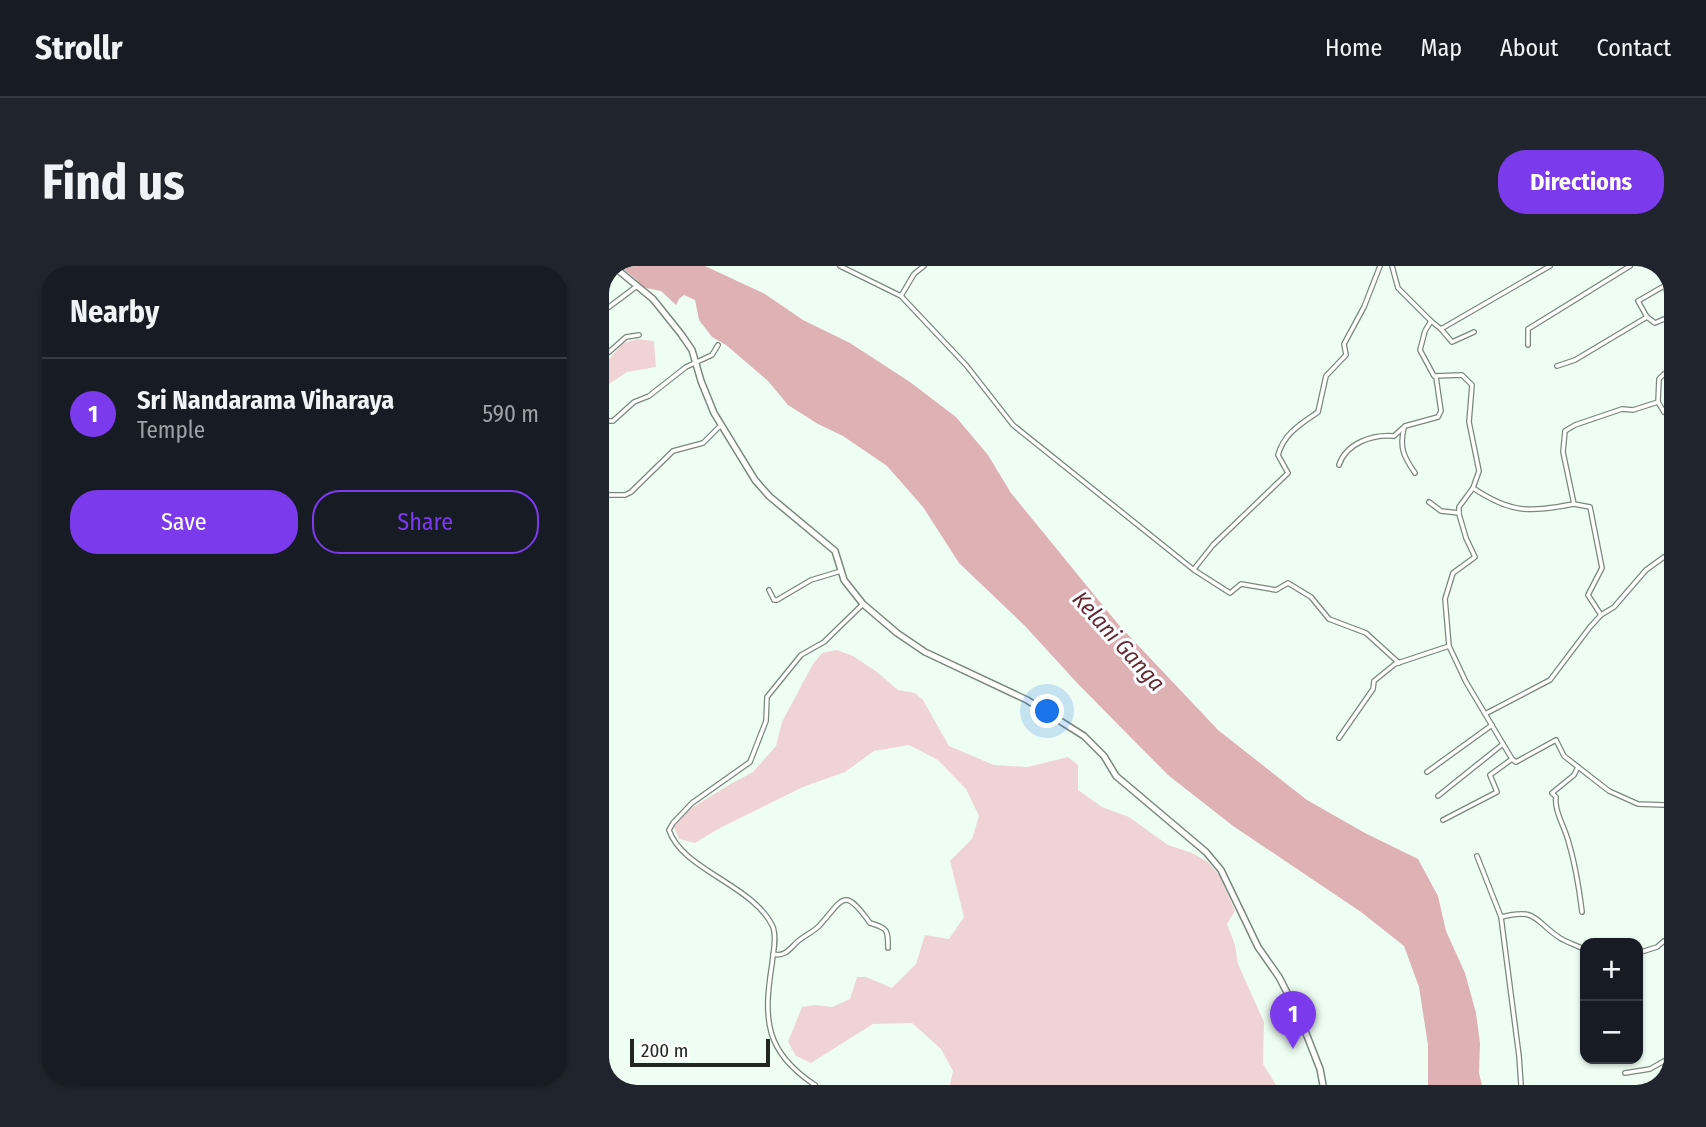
<!DOCTYPE html>
<meta charset="utf-8">
<style>
body{margin:0;font-family:"Fira Sans Condensed",sans-serif;background:#20242c;color:#f1f3f6}
.controls{position:absolute;right:21px;bottom:21px;display:grid;overflow:hidden;border-radius:14px;box-shadow:0 2px 5px #0004}
.controls button{width:63px;height:63px;display:grid;place-items:center;padding:0;border:0;border-bottom:2px solid #363941;background:#171b24;color:#f1f3f6;font:35px sans-serif}
.scale{position:absolute;left:21px;bottom:18px;width:140px;box-sizing:border-box;padding-left:7px;border:4px solid #222723;border-top:0;font-size:19px;line-height:24px;white-space:nowrap;color:#222723;-webkit-text-stroke:5px #fff;paint-order:stroke}
.you{position:absolute;left:439px;top:446px;width:24px;height:24px;margin:-18px;border:5px solid #fff;border-radius:50%;background:#1a73e8;box-shadow:0 0 0 10px #1a73e833}
.badge{display:grid;place-items:center;width:46px;height:46px;border-radius:50%;background:#7c3aed;color:#fff;font-size:23px;font-weight:700}
.pin{position:absolute;translate:-50% -58px;filter:drop-shadow(0 2px 4px #0008)}
.pin::after{content:'';position:absolute;top:37px;width:24px;height:21px;background:inherit;clip-path:polygon(0 0,100% 0,50% 100%)}
.list{margin:0;padding:0;list-style:none}
h2{display:flex;justify-content:space-between;align-items:center;height:91px;margin:0;padding:0 28px;font-size:30px}
h2 small{font-size:23px;font-weight:400;color:#9ea1a6}
.list li{display:grid;grid-template-columns:46px 1fr auto;gap:21px;align-items:center;box-sizing:border-box;height:112px;padding:0 28px;border-top:2px solid #363941}
.list b{display:block;font-size:26px;white-space:nowrap}
.list p{margin:0;font-size:23px;white-space:nowrap;color:#9ea1a6}
.list em{font-size:23px;font-style:normal;color:#9ea1a6}
.actions{display:flex;gap:14px;padding:21px 28px}
.actions a{flex:1;padding:16px 0;border:2px solid #7c3aed;border-radius:28px;text-align:center;font-size:24px;color:#7c3aed}
.actions .main{background:#7c3aed;color:#fff}
.map{position:relative;flex:none;width:1055px;height:819px;overflow:hidden;border-radius:28px}
header{display:flex;align-items:center;gap:42px;box-sizing:border-box;height:98px;padding:0 35px;background:#171b24;border-bottom:2px solid #363941}
header strong{font-size:33px}
nav{display:flex;gap:38px;margin-inline-start:auto;font-size:24px}
.intro{display:flex;align-items:center;justify-content:space-between;box-sizing:border-box;height:168px;padding:0 42px}
h1{margin:0;font-size:49px}
.button{padding:18px 32px;border-radius:28px;background:#7c3aed;color:#fff;font-size:24px;font-weight:700}
main{display:flex;gap:42px;padding:0 42px}
aside{flex:1;background:#171b24;border-radius:28px;box-shadow:0 2px 5px #0004}
.map>svg:first-child{display:block}
</style>
<header>
<strong>Strollr</strong>
<nav><a>Home</a><a>Map</a><a>About</a><a>Contact</a></nav>
</header>
<div class="intro"><h1>Find us</h1><a class="button">Directions</a></div>
<main>
<aside>
<h2>Nearby<small></small></h2>
<ul class="list">
<li><span class="badge">1</span><div><b>Sri Nandarama Viharaya</b><p>Temple</p></div><em>590 m</em></li>
</ul>
<div class="actions"><a class="main">Save</a><a>Share</a></div>
</aside>
<div class="map">
<svg width="1055" height="819" viewBox="0 0 1055 819">
<rect width="100%" height="100%" fill="#effef3"/>
<!-- green -->
<g fill="#f0d4d5">
<path d="M28,73L45,75L47,101L18,106L0,118V93L14,77Z"/>
<path d="M228,384L244,390L268,406L289,424L306,427L314,434L340,480L385,499L419,501L459,491L469,499V524L493,541L520,551L559,579L583,587L599,596L611,610L626,645L618,658L626,679L629,698L655,756L654,798L667,819H341L344,805L332,783L303,757L264,758L202,797L187,790L179,776L193,741L206,739L223,741L241,733L248,711H257L283,722L307,698L316,669L340,673L355,651L341,595L363,573L370,550L357,523L329,494L300,479L265,485L236,506L194,521L109,563L86,577L70,573L65,561L78,545L118,520L144,506L167,480L173,456L204,398L213,387Z"/>
</g>
<!-- water -->
<path fill="#deb2b5" d="M11,0H96L156,28L194,54L241,77L301,116L347,151L379,189L402,227L509,358L609,464L698,534L756,567L809,593L829,630L837,665L856,707L867,747L871,777L870,807L873,819H819V779L810,721L795,680L752,646L624,560L559,509L469,418L416,360L350,297L314,241L278,200L234,170L209,158L179,139L159,115L117,79L103,71L90,54L86,34L75,29L70,33L67,39L52,25L32,21L29,15Z"/>
<g fill="none" stroke-linecap="round" stroke-linejoin="round">
<!-- minor casing -->
<g stroke="#7a877d" stroke-width="6">
<g id="minor">
<path d="M231,0L292,30L305,8L315,0"/>
<path d="M783,0L789,22L822,55"/>
<path d="M292,30L357,99L404,159L585,304L621,327L632,318L667,324L679,317L702,331L720,353L757,367L790,397"/>
<path d="M0,41L28,20"/>
<path d="M1038,51L1029,35L1055,20"/>
<path d="M832,63L941,0"/>
<path d="M919,79V63L1021,0"/>
<path d="M0,86L17,71L30,69"/>
<path d="M948,100L966,94L1038,51L1046,57L1055,53"/>
<path d="M1049,136L1055,146"/>
<path d="M0,155H4L25,136L40,130L77,101L103,89L109,79"/>
<path d="M795,162C790,182 795,191 806,207"/>
<path d="M730,199C737,177 764,168 785,170L796,160L829,151L832,145L827,111"/>
<path d="M864,222C903,248 920,246 965,238"/>
<path d="M0,229H16L22,226L64,185L94,177L112,159"/>
<path d="M820,236L832,245L850,247"/>
<path d="M585,303L604,279L679,207L669,189C675,167 692,158 709,146L717,110L737,89L735,78L755,41L771,0"/>
<path d="M160,324L165,334H168L202,314L232,305"/>
<path d="M992,349L979,329L993,302L981,241L965,238L954,186L956,165L966,159L1013,143L1024,144L1049,136L1050,113L1055,108"/>
<path d="M876,448L941,414L981,361L992,349L1005,341L1037,304L1055,291"/>
<path d="M730,472L764,423L765,415L786,398L840,380"/>
<path d="M903,493L907,496L947,474L955,490L1000,525L1029,538L1055,539"/>
<path d="M969,501L965,509L943,527L947,531C945,544 955,560 959,574C966,597 970,621 973,646"/>
<path d="M818,506L883,459"/>
<path d="M829,530L894,478"/>
<path d="M834,554L888,526L881,509L903,493L857,416L840,380L836,333L844,307L866,291L857,272L850,248V241L864,222L870,205L860,156L863,119L853,109L825,110L811,84L816,65L822,55L832,63L843,76L865,66"/>
<path d="M868,590L892,651L910,790L912,819"/>
<path d="M892,651C929,642 924,654 951,672C959,677 968,679 976,684"/>
<path d="M1029,687L1048,681L1055,675"/>
<path d="M164,688C175,691 180,684 187,677C194,670 203,667 210,660C234,634 234,619 261,657C279,662 279,664 279,682"/>
<path d="M1016,807L1041,803L1055,795"/>
<path d="M206,819C156,786 154,754 163,698C164,687 168,672 164,661C145,619 73,604 60,564L64,557L83,537L141,496L157,455L158,431L192,389L215,376L254,338"/>
</g>
</g>
<!-- secondary casing -->
<g stroke="#7a877d" stroke-width="8">
<path id="secondary" d="M4,0L44,33L72,68L83,84L92,115L105,147L146,214L160,230L226,285L235,314L254,338L288,367L316,386L418,434L475,470L495,490L507,510L597,586L612,604L649,681L670,711L691,752L711,803L714,819"/>
</g>
<!-- minor -->
<use href="#minor" stroke="#fff" stroke-width="3.5"/>
<!-- secondary -->
<use href="#secondary" stroke="#fff" stroke-width="5"/>
</g>
<g text-anchor="middle" stroke-width="6" stroke-linejoin="round" paint-order="stroke">
<!-- water labels -->
<g font-size="23" font-style="italic" fill="#632b33" stroke="#fff">
<text transform="translate(510 375) rotate(48)" y="8">Kelani Ganga</text>
</g>
</g>
</svg>
<div class="controls">
<button>+</button>
<button>−</button>
</div>
<div class="scale">200 m</div>
<div class="you"></div>
<div class="pin badge" style="left:684px;top:783px">1</div>
</div>
</main>
